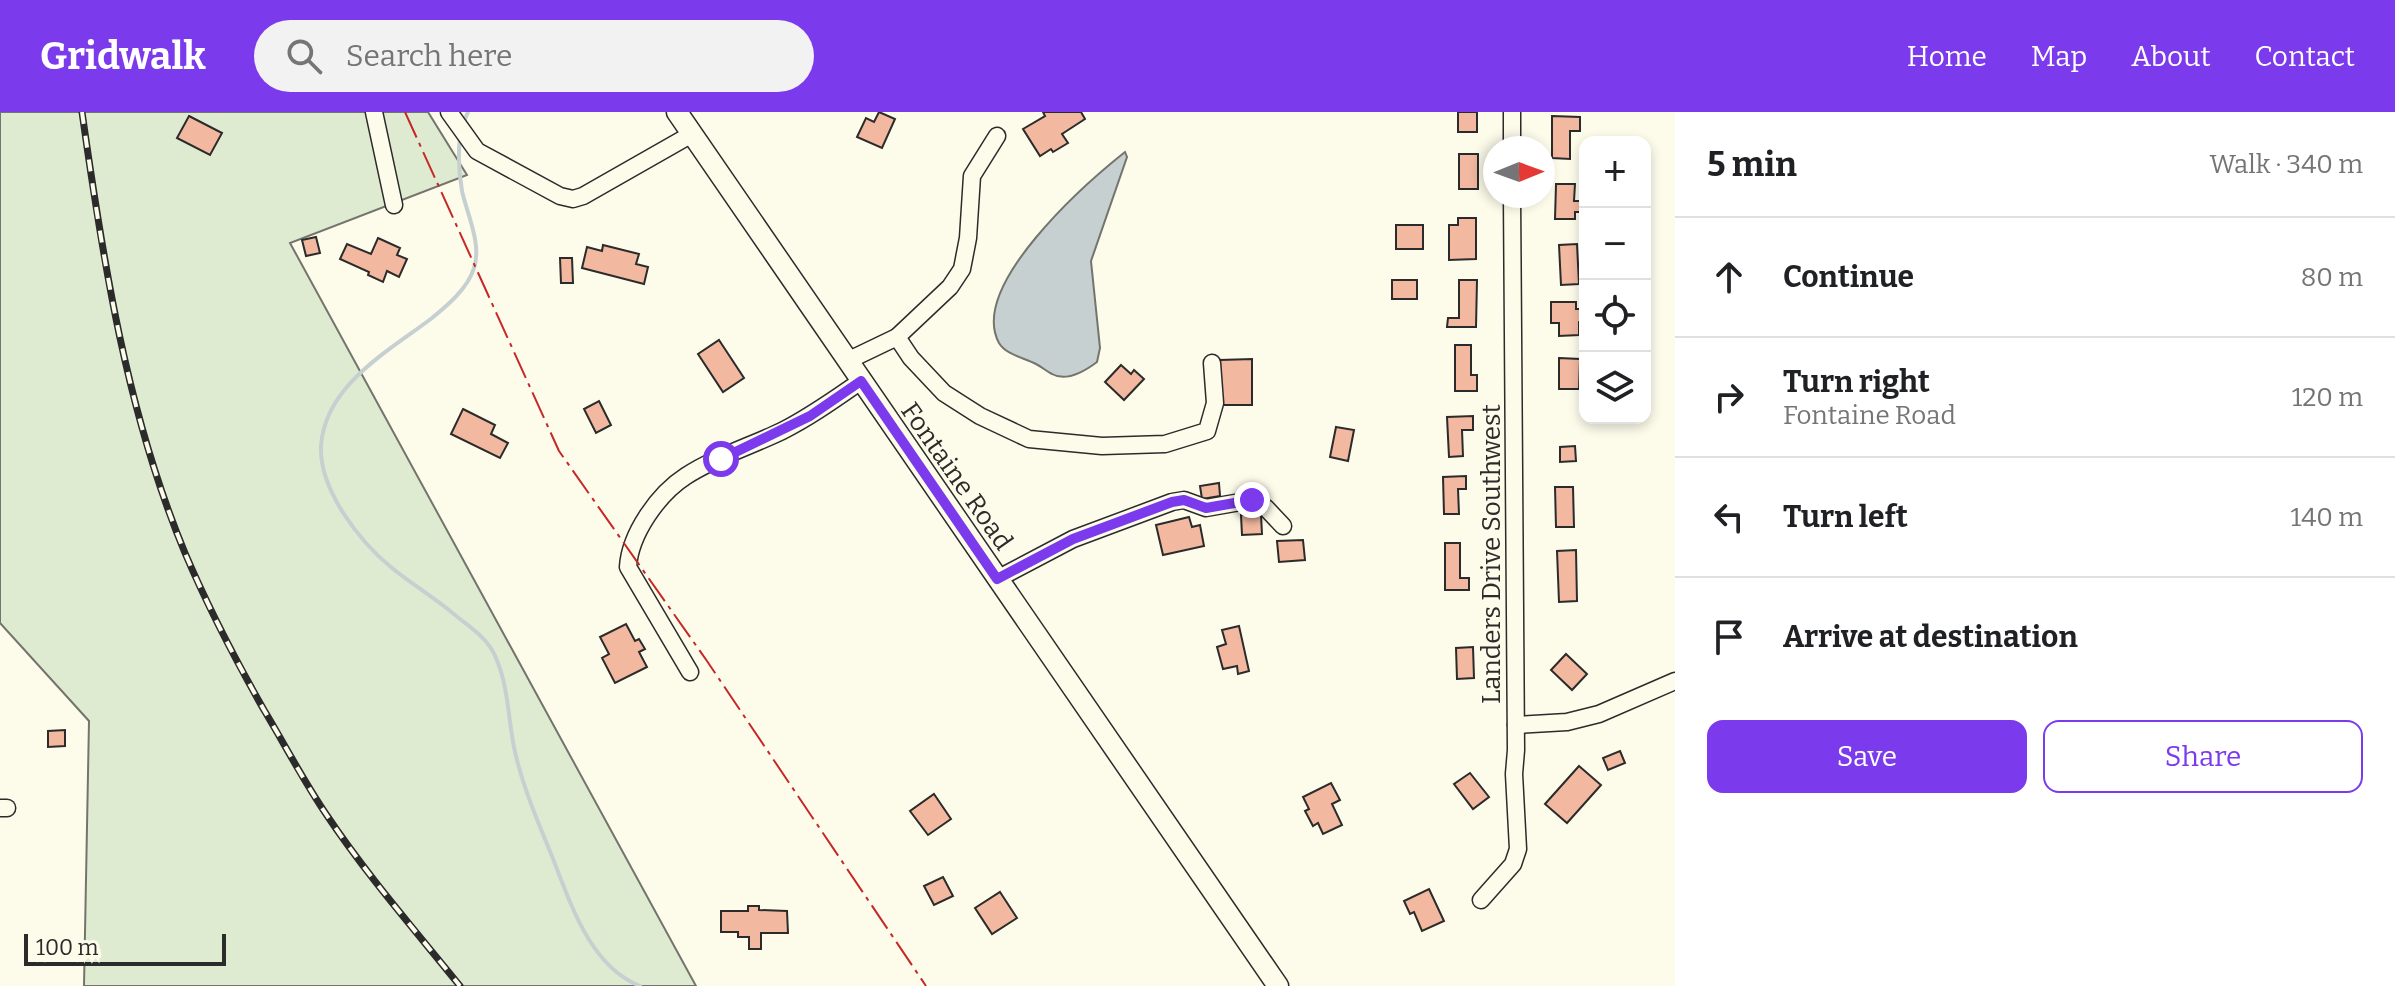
<!DOCTYPE html>
<meta charset="utf-8">
<style>
body{margin:0;font-family:Bitter,serif;background:#f2f2f2;color:#202124}
.controls{position:absolute;right:24px;top:24px;display:grid;overflow:hidden;border-radius:16px;box-shadow:0 4px 12px #0003}
.controls button{width:72px;height:72px;display:grid;place-items:center;padding:0;border:0;border-bottom:2px solid #e0e0e0;background:#fff;color:#202124;font:40px sans-serif}
.compass{position:absolute;left:1483px;top:24px;width:72px;height:72px;border-radius:50%;background:#fff;box-shadow:0 4px 12px #0003;rotate:89deg}
.scale{position:absolute;left:24px;bottom:20px;width:202px;box-sizing:border-box;padding-left:8px;border:4px solid #2b2b2b;border-top:0;font-size:22px;line-height:28px;white-space:nowrap;color:#2b2b2b;-webkit-text-stroke:6px #fdfbea;paint-order:stroke}
.stop{position:absolute;width:24px;height:24px;margin:-18px;border:6px solid #7c3aed;border-radius:50%;background:#fff}
.stop.end{background:#7c3aed;border-color:#fff;box-shadow:0 2px 8px #0008}
.list{margin:0;padding:0;list-style:none}
h2{display:flex;justify-content:space-between;align-items:center;height:104px;margin:0;padding:0 32px;font-size:34px}
h2 small{font-size:26px;font-weight:400;color:#757577}
.list li{display:grid;grid-template-columns:52px 1fr auto;gap:24px;align-items:center;box-sizing:border-box;height:120px;padding:0 32px;border-top:2px solid #e0e0e0}
.list b{display:block;font-size:30px;white-space:nowrap}
.list p{margin:0;font-size:26px;white-space:nowrap;color:#757577}
.list em{font-size:26px;font-style:normal;color:#757577}
.actions{display:flex;gap:16px;padding:24px 32px}
.actions a{flex:1;padding:18px 0;border:2px solid #7c3aed;border-radius:16px;text-align:center;font-size:28px;color:#7c3aed}
.actions .main{background:#7c3aed;color:#fff}
.icon{flex:none;width:44px;height:44px;fill:none;stroke:currentColor;stroke-width:2;stroke-linecap:round;stroke-linejoin:round}
.map{position:relative;flex:none;width:1675px;height:874px;overflow:hidden}
header{display:flex;align-items:center;gap:48px;box-sizing:border-box;height:112px;padding:0 40px;background:#7c3aed;color:#fff}
header strong{font-size:38px}
nav{display:flex;gap:44px;margin-inline-start:auto;font-size:28px}
.search{width:560px;height:72px;background:#f2f2f2;display:flex;align-items:center;gap:20px;box-sizing:border-box;padding:0 28px;border-radius:44px;color:#757577;font-size:30px}
main{display:flex}
aside{flex:1;background:#fff}
.map>svg:first-child{display:block}
</style>
<header>
<strong>Gridwalk</strong>
<div class="search"><svg class="icon" aria-label="search" viewBox="0 0 24 24"><circle cx="10" cy="10" r="6"/><path d="M15 15l6 6"/></svg>Search here</div>
<nav><a>Home</a><a>Map</a><a>About</a><a>Contact</a></nav>
</header>
<main>
<div class="map">
<svg width="1675" height="874" viewBox="0 0 1675 874">
<rect width="100%" height="100%" fill="#fdfbea"/>
<!-- green -->
<path fill="#deebd1" stroke="#74746e" stroke-width="2" d="M0,0H428L467,63L290,131L696,874H84L89,609L0,511Z"/>
<!-- water -->
<path fill="#c7d0d0" stroke="#74746e" stroke-width="2" d="M1125,40L1127,45L1091,149L1100,236L1097,250C1085,259 1066,270 1052,262C1046,259 1042,255 1036,252C1025,246 1006,243 999,231C968,174 1086,71 1125,40Z"/>
<g fill="none" stroke-linecap="round" stroke-linejoin="round">
<!-- stream -->
<g stroke="#c7d0d0" stroke-width="4">
<path d="M463,12L468,0"/>
<path d="M460,25C458,42 459,62 462,79C467,102 482,132 474,156C468,176 448,193 432,206C389,239 325,273 321,334C319,378 360,430 392,456C413,473 435,486 455,503C471,516 488,526 496,546C509,576 508,609 515,640C523,675 536,705 549,737C569,785 587,853 640,874"/>
</g>
</g>
<!-- building -->
<g fill="#f2b8a0" stroke="#2b2b2b" stroke-width="2">
<path d="M879,0L895,7L882,36L857,25L866,6L874,10Z"/>
<path d="M1043,0H1081L1085,7L1062,22L1068,31L1053,40L1051,37L1040,44L1023,17L1045,4Z"/>
<rect x="1458" y="0" width="19" height="20"/>
<path d="M189,4L222,21L210,43L177,26Z"/>
<path d="M1552,4L1580,5V19H1570V47L1552,46Z"/>
<rect x="1459" y="42" width="19" height="35"/>
<path d="M1556,72H1575L1574,89H1585V100H1575V107H1555Z"/>
<path d="M1458,106H1476V147L1449,148V113H1458Z"/>
<rect x="1396" y="113" width="27" height="24"/>
<path d="M316,125L320,141L306,144L302,128Z"/>
<path d="M378,126L400,136L397,143L407,147L399,165L387,159L383,170L368,163L369,160L340,147L347,132L371,142Z"/>
<path d="M1577,132L1579,172L1561,173L1559,133Z"/>
<path d="M603,133L639,142L636,152L648,155L644,172L582,156L587,135L602,139Z"/>
<path d="M560,146H572L573,171H561Z"/>
<rect x="1392" y="168" width="25" height="19"/>
<path d="M1459,168H1477L1476,215H1447L1448,206H1459Z"/>
<path d="M1551,190H1576V197H1585V209L1579,210V223L1559,224V211H1551Z"/>
<path d="M719,228L744,266L723,280L698,242Z"/>
<path d="M1455,233H1471V263H1477V279H1455Z"/>
<path d="M1559,246L1580,247L1579,277H1559Z"/>
<path d="M1252,247V293H1221L1220,248Z"/>
<path d="M1121,253L1131,262L1134,258L1144,267L1124,288L1105,270Z"/>
<path d="M599,289L611,313L596,321L584,297Z"/>
<path d="M463,297L495,313L491,322L508,331L500,346L451,322Z"/>
<path d="M1473,304V318H1462L1463,344L1449,345L1447,305Z"/>
<path d="M1336,315L1354,318L1348,349L1330,345Z"/>
<path d="M1575,334L1576,349L1560,350V335Z"/>
<path d="M1466,364V377H1458L1459,402H1444L1443,365Z"/>
<path d="M1219,371L1220,384L1202,387L1200,374Z"/>
<path d="M1555,375H1573L1574,415H1556Z"/>
<path d="M1241,403H1261L1262,422L1242,423Z"/>
<path d="M1189,405L1192,415L1200,413L1204,434L1163,443L1156,413Z"/>
<path d="M1303,428L1305,448L1279,450L1277,429Z"/>
<path d="M1445,431H1460V466H1469V478H1445Z"/>
<path d="M1576,438L1577,489L1559,490L1557,439Z"/>
<path d="M626,512L635,529L639,527L645,537L639,540L647,555L615,571L602,546L609,542L600,525Z"/>
<path d="M1239,514L1249,559L1238,562L1237,554L1223,557L1217,535L1226,532L1222,518Z"/>
<path d="M1473,535L1474,566L1457,567L1456,536Z"/>
<path d="M1566,542L1587,562L1572,578L1551,558Z"/>
<path d="M65,618V634L48,635V619Z"/>
<path d="M1620,639L1625,651L1608,658L1603,646Z"/>
<path d="M1579,654L1601,673L1567,711L1545,692Z"/>
<path d="M1470,661L1489,685L1473,697L1454,672Z"/>
<path d="M1331,671L1340,688L1332,692L1342,713L1323,722L1318,711L1313,714L1305,699L1309,697L1303,685Z"/>
<path d="M934,682L951,707L928,723L910,699Z"/>
<path d="M943,765L953,784L934,793L924,774Z"/>
<path d="M1429,777L1444,809L1422,819L1414,800L1410,802L1404,789Z"/>
<path d="M1000,780L1017,806L992,822L975,796Z"/>
<path d="M748,794H759V798L787,799L788,821H761V837H749V825H738V820H721V799H748Z"/>
</g>
<g fill="none" stroke-linecap="round" stroke-linejoin="round">
<!-- minor casing -->
<g stroke="#2b2b2b" stroke-width="19">
<g id="minor">
<path d="M374,0L394,93"/>
<path d="M449,0L477,39L560,84L573,87L583,84L692,22"/>
<path d="M1512,0V36"/>
<path d="M897,225L950,175L962,157L968,126L972,64L997,24"/>
<path d="M847,249L897,225L911,246L944,281L980,304L1029,327L1102,334L1165,332L1207,319L1215,291L1212,251"/>
<path d="M997,467L1073,427L1172,390L1184,388L1206,396L1252,388L1266,396L1283,414"/>
<path d="M690,560L628,455C630,422 658,382 686,364C715,345 751,334 782,319C810,305 835,287 861,269"/>
<path d="M1516,613L1567,610L1599,602L1675,569"/>
<path d="M0,696H7"/>
<path d="M1481,788L1513,752L1518,737L1514,662L1516,638L1512,84"/>
</g>
</g>
<!-- major casing -->
<g stroke="#2b2b2b" stroke-width="23">
<path id="major" d="M677,0L1278,874"/>
</g>
<!-- minor -->
<use href="#minor" stroke="#fdfbea" stroke-width="16"/>
<!-- major -->
<use href="#major" stroke="#fdfbea" stroke-width="20"/>
<!-- rail casing -->
<g stroke="#2b2b2b" stroke-width="7">
<path id="rail" d="M82,0C103,149 127,302 185,441C208,495 235,547 264,598C285,633 303,668 326,702C366,762 414,817 460,874"/>
</g>
<!-- rail -->
<use href="#rail" stroke="#fdfbea" stroke-width="4" stroke-dasharray="12" stroke-linecap="butt"/>
<!-- power -->
<path stroke="#c62828" stroke-width="2" stroke-dasharray="28 6 4 6" stroke-linecap="butt" d="M405,0L559,339L707,549L926,874"/>
</g>
<g fill="none" stroke-linecap="round" stroke-linejoin="round">
<!-- route -->
<path stroke="#7c3aed" stroke-width="10" d="M721,347L810,304L861,269L997,467L1073,427L1172,390L1184,388L1206,396L1252,388"/>
</g>
<g text-anchor="middle" stroke-width="6" stroke-linejoin="round" paint-order="stroke">
<!-- street labels -->
<g font-size="26" fill="#2b2b2b" stroke="#fdfbea">
<text transform="translate(957 364) rotate(55)" y="9">Fontaine Road</text>
<text transform="translate(1491 442) rotate(-90)" y="9">Landers Drive Southwest</text>
</g>
</g>
</svg>
<div class="controls">
<button>+</button>
<button>−</button>
<button><svg class="icon" aria-label="locate" viewBox="0 0 24 24"><circle cx="12" cy="12" r="6"/><path d="M12 2v4M12 18v4M2 12h4M18 12h4"/></svg></button>
<button><svg class="icon" aria-label="layers" viewBox="0 0 24 24"><path d="M12 4l9 5-9 5-9-5zM3 14l9 5 9-5"/></svg></button>
</div>
<svg class="compass" viewBox="-18 -18 36 36"><path d="M0-13l5 13h-10z" fill="#e53935"/><path d="M0 13l5-13h-10z" fill="#757577"/></svg>
<div class="scale">100 m</div>
<div class="stop" style="left:721px;top:347px"></div>
<div class="stop end" style="left:1252px;top:388px"></div>
</div>
<aside>
<h2>5 min<small>Walk · 340 m</small></h2>
<ul class="list">
<li><svg class="icon" aria-label="ahead" viewBox="0 0 24 24"><path d="M12 20V5M6 11l6-6 6 6"/></svg><div><b>Continue</b></div><em>80 m</em></li>
<li><svg class="icon" aria-label="right" viewBox="0 0 24 24"><path d="M7 20v-9h11M14 6l5 5-5 5"/></svg><div><b>Turn right</b><p>Fontaine Road</p></div><em>120 m</em></li>
<li><svg class="icon" aria-label="left" viewBox="0 0 24 24"><path d="M17 20v-9H6M10 6l-5 5 5 5"/></svg><div><b>Turn left</b></div><em>140 m</em></li>
<li><svg class="icon" aria-label="arrive" viewBox="0 0 24 24"><path d="M6 21V4h12l-3 4 3 4H6"/></svg><div><b>Arrive at destination</b></div></li>
</ul>
<div class="actions"><a class="main">Save</a><a>Share</a></div>
</aside>
</main>
